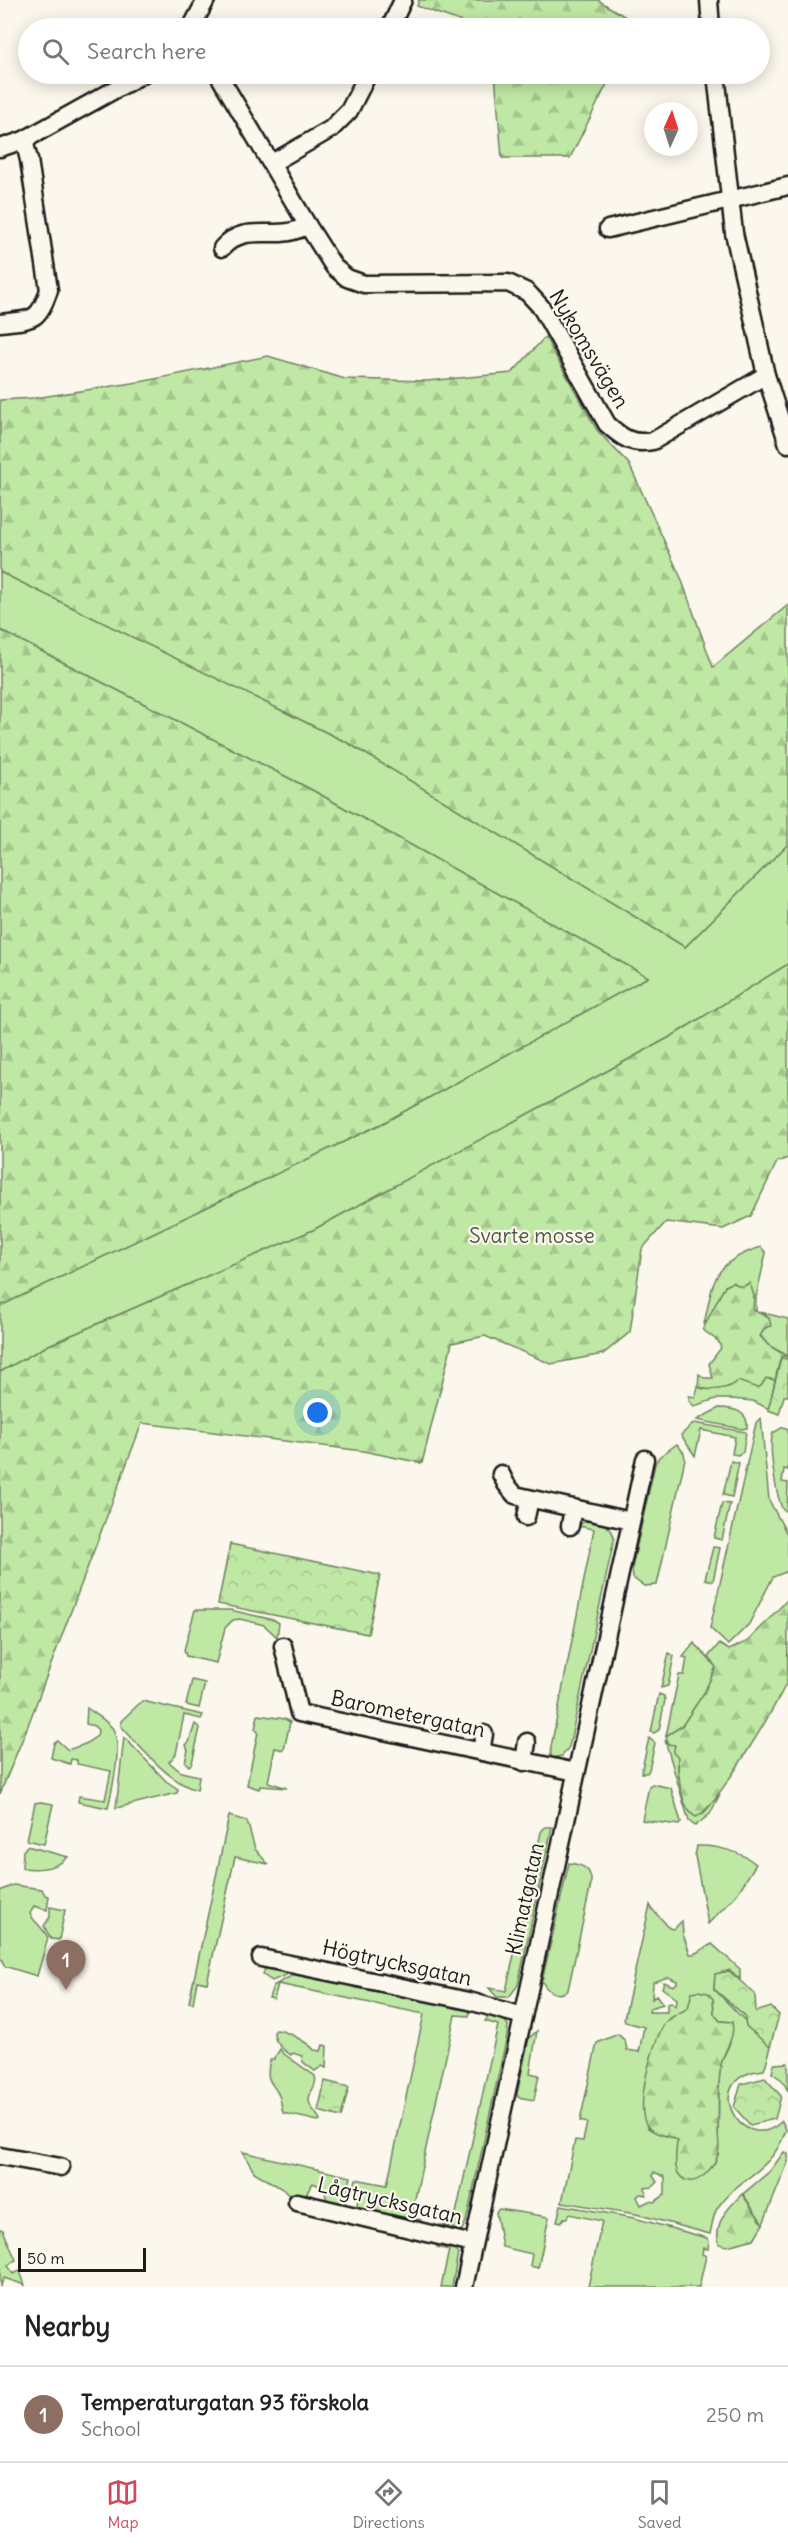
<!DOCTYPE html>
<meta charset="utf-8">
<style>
body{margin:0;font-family:Delius,sans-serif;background:#f2f2f2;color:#222}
.compass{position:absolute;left:644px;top:102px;width:54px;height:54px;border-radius:50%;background:#fff;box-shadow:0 3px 15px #0003;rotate:3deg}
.scale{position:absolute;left:18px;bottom:15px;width:128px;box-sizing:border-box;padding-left:6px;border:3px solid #1c1c1c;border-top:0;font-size:16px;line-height:21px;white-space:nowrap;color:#1c1c1c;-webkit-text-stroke:4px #fbf7ec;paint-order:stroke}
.you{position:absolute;left:318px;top:1413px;width:21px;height:21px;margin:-15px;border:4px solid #fff;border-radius:50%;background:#1a73e8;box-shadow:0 0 0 9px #1a73e833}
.badge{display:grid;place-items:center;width:39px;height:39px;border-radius:50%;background:#d1495b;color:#fff;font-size:20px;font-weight:700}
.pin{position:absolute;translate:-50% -50px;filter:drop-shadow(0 2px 3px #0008)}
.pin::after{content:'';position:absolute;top:32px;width:21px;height:18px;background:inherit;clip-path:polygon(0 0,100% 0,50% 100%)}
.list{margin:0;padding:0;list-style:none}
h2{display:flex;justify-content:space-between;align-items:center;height:78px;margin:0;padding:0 24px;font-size:26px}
h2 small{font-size:20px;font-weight:400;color:#767676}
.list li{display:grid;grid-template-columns:39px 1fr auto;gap:18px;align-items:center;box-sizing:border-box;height:96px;padding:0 24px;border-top:2px solid #e0e0e0}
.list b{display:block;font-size:22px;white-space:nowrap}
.list p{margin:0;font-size:20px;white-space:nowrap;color:#767676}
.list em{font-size:20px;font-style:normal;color:#767676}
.icon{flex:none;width:33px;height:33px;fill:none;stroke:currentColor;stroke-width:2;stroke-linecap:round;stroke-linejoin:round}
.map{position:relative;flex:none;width:788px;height:2287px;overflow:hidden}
.search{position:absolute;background:#fff;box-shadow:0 3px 15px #0003;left:18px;right:18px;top:18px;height:66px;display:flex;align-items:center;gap:15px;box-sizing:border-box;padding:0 21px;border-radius:33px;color:#767676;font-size:22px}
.sheet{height:174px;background:#fff}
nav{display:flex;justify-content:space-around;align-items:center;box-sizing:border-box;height:84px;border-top:2px solid #e0e0e0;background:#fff;font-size:16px;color:#767676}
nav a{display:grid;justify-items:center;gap:3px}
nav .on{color:#d1495b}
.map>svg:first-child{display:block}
</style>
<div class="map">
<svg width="788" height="2287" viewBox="0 0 788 2287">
<defs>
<pattern id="forest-firs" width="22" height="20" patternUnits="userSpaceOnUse" patternTransform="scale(1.5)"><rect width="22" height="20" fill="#bfe8a4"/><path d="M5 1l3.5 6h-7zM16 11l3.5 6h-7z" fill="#a4c68d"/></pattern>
<pattern id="park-crowns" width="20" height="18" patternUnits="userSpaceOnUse" patternTransform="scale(1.5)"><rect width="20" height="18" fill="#bfe8a4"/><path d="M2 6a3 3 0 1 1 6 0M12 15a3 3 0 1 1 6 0" fill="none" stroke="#a4c68d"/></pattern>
</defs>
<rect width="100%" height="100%" fill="#fbf7ec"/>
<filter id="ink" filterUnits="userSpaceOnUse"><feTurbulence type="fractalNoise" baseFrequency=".0167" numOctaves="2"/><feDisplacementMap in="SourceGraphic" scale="12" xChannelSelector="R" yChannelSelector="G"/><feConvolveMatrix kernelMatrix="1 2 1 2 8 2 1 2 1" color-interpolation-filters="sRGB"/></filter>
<g filter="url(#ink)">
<!-- grass -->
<g fill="#bfe8a4" stroke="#6e8260" stroke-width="1.5" fill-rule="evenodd">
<path d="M0,572L348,743L685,947L788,844V964L672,1036L313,1230L49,1345L0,1372V1306L383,1123L648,977L312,790L0,630Z"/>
<path d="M761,1247L766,1253L756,1297V1311L753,1310L754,1296L749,1283L742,1287L725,1286L711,1316L704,1324C714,1279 712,1263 761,1247Z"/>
<path d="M760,1312L788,1319V1356L768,1345L760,1335L769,1318Z"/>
<path d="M766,1378L775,1380L769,1409L753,1401L732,1399H716L694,1406L689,1401V1396L695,1397L698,1387C709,1392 730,1389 738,1381L761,1386Z"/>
<path d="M719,1408C733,1408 749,1411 747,1428L742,1429L697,1420Z"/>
<path d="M761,1418L769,1500L788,1536V1571L773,1577L749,1624L728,1645L710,1628L756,1423Z"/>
<path d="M694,1423L746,1432L743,1452L738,1455L732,1454L735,1437L701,1430L695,1456L681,1435Z"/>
<path d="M783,1427L788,1429V1470L784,1469L782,1482L788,1483L787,1511L783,1510C776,1496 768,1447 773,1433Z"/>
<path d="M677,1444L684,1453L685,1459L657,1585L644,1586L633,1578L632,1568L655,1464L659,1457Z"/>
<path d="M731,1461L739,1463L732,1497L723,1495Z"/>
<path d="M722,1503L730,1504L722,1540L714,1538Z"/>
<path d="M585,1521C598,1522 614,1524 614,1540L569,1747L562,1756L551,1758V1747L594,1529L578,1526Z"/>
<path d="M713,1547L720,1548L713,1581L705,1579Z"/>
<path d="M195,1610H230L274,1620L279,1623L277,1637L264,1625L240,1619L233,1620L225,1628L216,1663L186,1656L184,1650Z"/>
<path d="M694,1643L716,1667L704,1693L682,1726L666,1736L679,1675H684L687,1658L683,1657Z"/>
<path d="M669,1653L674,1656L668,1686L661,1688Z"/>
<path d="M192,1680L205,1683L199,1708L186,1705Z"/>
<path d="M659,1694L664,1696L665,1700L659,1730L654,1733L651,1732Z"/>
<path d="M142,1701L203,1715L201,1719L184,1715L176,1754L169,1762L181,1772L199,1776L197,1790C171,1784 139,1746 121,1726V1721Z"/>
<path d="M87,1708C95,1714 107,1720 113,1729C123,1747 112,1789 108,1808L78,1802L79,1796L105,1800L111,1771L77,1764V1760L71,1759L70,1764L51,1758L54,1743L57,1740L68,1750L85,1744L97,1736L98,1730L94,1726L86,1724Z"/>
<path d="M258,1715L285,1719L290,1722L284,1750L275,1748L268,1782L287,1788L260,1786L259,1789L247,1785L258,1732L255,1729Z"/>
<path d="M195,1724L200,1728L192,1763L189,1766L185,1762L188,1750L186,1745L189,1742Z"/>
<path d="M124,1737L166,1781L178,1789L177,1793L116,1808Z"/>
<path d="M649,1738L655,1743L649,1770L647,1773H641Z"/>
<path d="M665,1740L668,1744H675L678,1757V1777L702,1815L720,1794L710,1814L695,1826L689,1821Z"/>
<path d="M652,1784L671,1788L681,1822L679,1825L642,1820L649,1786Z"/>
<path d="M41,1802L53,1804L44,1844L27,1840L35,1803Z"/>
<path d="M229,1816L247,1821L255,1849L268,1864L235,1857L207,1983L197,1981L193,2003L189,2002Z"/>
<path d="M545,1827H552L518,1985L509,1997H497L489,1988L506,1991L541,1832Z"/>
<path d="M27,1846L68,1857C56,1869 38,1870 22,1868L23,1851Z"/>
<path d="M697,1846C716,1845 742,1852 756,1864L737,1894L708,1924L695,1856Z"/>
<path d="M569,1863C583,1865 592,1868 591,1884L568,1990C558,1998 547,1992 542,1981Z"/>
<path d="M13,1885L42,1889L45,1895L49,1896L47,1910L34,1906L30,1914C34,1922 43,1927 48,1938L37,1976L4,1966L3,1960L0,1959V1891Z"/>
<path d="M650,1905C654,1914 663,1919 669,1928L674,1929L682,1921L683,1934L690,1954H694L712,1944L740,1969V1979L730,1970L715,1974L714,1989L771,2047L764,2070C696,2076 742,2160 782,2121L786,2130C771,2174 740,2175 718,2207C713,2214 712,2226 710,2234L636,2214L562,2202L575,2140L583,2141L587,2123L580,2121L597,2043L618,2034L625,2041L627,2050L639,2052L644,2027L625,2022L624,2019ZM668,1977L677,1981V1983L673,1986L664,1982L662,1988L677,1999L676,2006L671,2002L667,2003V2012H649L650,2008L663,2004L656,1995L652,1999L653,1982ZM713,1999L714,2014L720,2021L732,2022L730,2043L721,2062L719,2079L718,2155L676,2166L677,2141C668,2134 658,2134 648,2128L670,2019L688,2008ZM654,2172L665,2177V2195L654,2202L649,2201L641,2205L637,2197L640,2194L646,2195L645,2188L652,2187L657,2182L653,2176Z"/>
<path d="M50,1907L65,1910L59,1940L51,1939L44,1926L50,1917Z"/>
<path d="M276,1965L293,1972L272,1981L263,1975L265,1968Z"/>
<path d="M300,1971L468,2009L470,2012L469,2016L455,2015L411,2217L421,2220L419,2225L356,2209L359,2195L353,2191L356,2179L387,2185L424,2014L278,1984L274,1999L269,1998L273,1986Z"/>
<path d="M490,2014L500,2016L508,2025L507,2036L466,2222L462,2230L455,2232L441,2228L440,2225L453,2227L498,2025L485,2021Z"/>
<path d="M276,2030C286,2030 310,2044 314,2050L321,2051L323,2045L327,2046L326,2068L322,2066L315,2071L303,2062L302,2056L293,2053L291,2055C284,2051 273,2041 274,2032Z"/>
<path d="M537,2031L530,2073L539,2075L534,2100L518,2097L517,2094L529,2038Z"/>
<path d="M280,2049L284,2054L315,2076C318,2087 308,2091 309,2101C310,2108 317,2113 320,2120L318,2121L283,2113C282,2108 281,2103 280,2098C274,2081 264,2085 270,2060L274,2059Z"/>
<path d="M788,2063V2091L782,2080L772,2073L774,2064Z"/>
<path d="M243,2152L351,2177L344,2207L327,2201L324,2188L313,2183L305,2196C296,2196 289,2198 284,2190L254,2172Z"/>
<path d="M784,2152L788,2154V2162L763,2224L743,2194L770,2171Z"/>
<path d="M561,2205L634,2218L707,2238L709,2242L708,2249L703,2248L702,2254L706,2256L699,2287H588L602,2221L569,2214L567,2218H564L561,2222L557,2221Z"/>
<path d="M499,2209L549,2217L538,2268L530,2266L532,2254L502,2247L496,2212Z"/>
<path d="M0,2229L3,2230L16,2260L8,2265L13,2274L20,2271L25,2285L4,2278L0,2287Z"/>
<path d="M441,2242L452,2246L458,2253L452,2287H441L449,2250L437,2247Z"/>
</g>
<!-- forest -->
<g fill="url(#forest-firs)" stroke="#6e8260" stroke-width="1.5">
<path d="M419,0H598L637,24L635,28H479L417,6Z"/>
<path d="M495,74H612L570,158H502Z"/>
<path d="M545,337L597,430L629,464L681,578L713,667L788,605V844L685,947L348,743L0,572V400L35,398L145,381L268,356L345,379L427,381L512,373Z"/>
<path d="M0,630L312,790L648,977L383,1123L0,1306Z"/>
<path d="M788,964V1158L777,1162L751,1216L723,1229L666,1222L642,1249L630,1332L603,1354L551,1364L485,1336L452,1343L422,1463L363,1451L142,1423L27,1728L0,1794V1372L49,1345L313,1230L672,1036Z"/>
<path d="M732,1282L742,1287L750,1283L754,1296L753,1310L769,1318L771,1326L765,1328L760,1336L768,1345L788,1357L781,1356L775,1380L766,1378L761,1386L757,1388L738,1381C730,1389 709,1392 698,1387L699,1374L704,1378H713L709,1364L721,1348L718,1341L703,1330C704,1326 721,1293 724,1288C726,1285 729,1284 732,1282Z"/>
<path d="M788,1599C788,1615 788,1670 787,1681C779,1702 713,1812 696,1817C680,1809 678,1773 678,1757L673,1753L675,1745L668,1744L666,1736L682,1726L704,1693L716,1667L708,1657L719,1644L729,1650L748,1641Z"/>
<path d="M698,1991L708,1993L713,1999L714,2014L720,2021L732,2022C736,2039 723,2050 721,2066C717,2087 719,2109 718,2131C718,2138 720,2147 718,2154C715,2169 691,2194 678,2173C673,2164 677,2150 677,2141C668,2134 655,2136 648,2127C633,2110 653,2040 665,2023C669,2017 681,2013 688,2008L692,1992Z"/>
<path d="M742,2194L763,2224L754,2239L727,2246L719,2244C713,2223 728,2208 742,2194Z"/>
</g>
<!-- park -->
<g fill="url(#park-crowns)" stroke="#6e8260" stroke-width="1.5">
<path d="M781,1358L788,1359V1396H784L779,1414L768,1410Z"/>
<path d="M230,1544L380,1575L368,1634L218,1604Z"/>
<path d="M729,1971L755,1994L756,2012L771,2007L779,2015L770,2047L746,2026L744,2015L714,1989L715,1974Z"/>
<path d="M765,2078L781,2096L775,2119L750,2125L734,2107L741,2084Z"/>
<path d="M325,2081L349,2087L341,2117L318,2111Z"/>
</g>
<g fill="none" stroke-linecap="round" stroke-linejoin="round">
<!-- minor casing -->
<g stroke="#1c1c1c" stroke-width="21">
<g id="minor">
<path d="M709,0L711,28"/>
<path d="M191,28L206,0"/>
<path d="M390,28L403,0"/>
<path d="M218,74L308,226L334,267L347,278L364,284L508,283L527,292L541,307L607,424C622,438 632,445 653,441L766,375"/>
<path d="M716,74L734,233L766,375L788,444"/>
<path d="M0,148L24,140L143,74"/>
<path d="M272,163L331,129L349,111L368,74"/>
<path d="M608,229L788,186"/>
<path d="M222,248C241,226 263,236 289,232C295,231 302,228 308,226"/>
<path d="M0,323C32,319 38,323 49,290L29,160L24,140"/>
<path d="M501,1474L506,1484L515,1495L631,1521"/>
<path d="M526,1517L530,1499"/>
<path d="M570,1526L573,1508"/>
<path d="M283,1646L299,1713L576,1772"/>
<path d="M481,1752L484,1734"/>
<path d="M524,1762L527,1742"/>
<path d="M261,1958L469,2001L523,2016"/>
<path d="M0,2156L61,2167"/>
<path d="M297,2202L473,2244"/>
<path d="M464,2287L645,1459"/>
</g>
</g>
<!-- minor -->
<use href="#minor" stroke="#fbf7ec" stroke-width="16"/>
</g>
</g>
<g text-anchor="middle" stroke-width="4.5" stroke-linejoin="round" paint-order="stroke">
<!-- street labels -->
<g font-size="21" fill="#1c1c1c" stroke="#fbf7ec">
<text transform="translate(589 349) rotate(59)" y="7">Nykomsvägen</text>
<text transform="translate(408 1714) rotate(12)" y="7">Barometergatan</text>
<text transform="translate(525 1899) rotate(-78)" y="7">Klimatgatan</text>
<text transform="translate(397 1963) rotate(12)" y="7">Högtrycksgatan</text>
<text transform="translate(390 2201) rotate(13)" y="7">Lågtrycksgatan</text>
</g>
<!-- park labels -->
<g font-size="21" fill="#4d5945" stroke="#fbf7ec">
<text x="532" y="1243">Svarte mosse</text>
</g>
</g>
</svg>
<svg class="compass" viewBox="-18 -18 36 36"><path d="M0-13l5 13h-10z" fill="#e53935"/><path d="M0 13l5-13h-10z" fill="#767676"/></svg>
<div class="scale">50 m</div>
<div class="you"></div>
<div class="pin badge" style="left:66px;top:1990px;background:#8d6e63">1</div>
<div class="search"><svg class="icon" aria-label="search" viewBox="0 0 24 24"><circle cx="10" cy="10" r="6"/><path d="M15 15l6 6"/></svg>Search here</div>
</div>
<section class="sheet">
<h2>Nearby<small></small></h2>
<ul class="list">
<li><span class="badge" style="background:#8d6e63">1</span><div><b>Temperaturgatan 93 förskola</b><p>School</p></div><em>250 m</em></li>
</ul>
</section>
<nav>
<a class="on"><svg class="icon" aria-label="map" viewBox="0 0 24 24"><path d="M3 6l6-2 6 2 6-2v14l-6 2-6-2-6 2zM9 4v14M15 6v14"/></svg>Map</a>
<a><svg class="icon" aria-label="directions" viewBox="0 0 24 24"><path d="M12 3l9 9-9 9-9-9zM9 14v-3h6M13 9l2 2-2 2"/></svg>Directions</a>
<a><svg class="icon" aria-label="saved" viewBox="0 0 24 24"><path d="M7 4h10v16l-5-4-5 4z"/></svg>Saved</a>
</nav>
